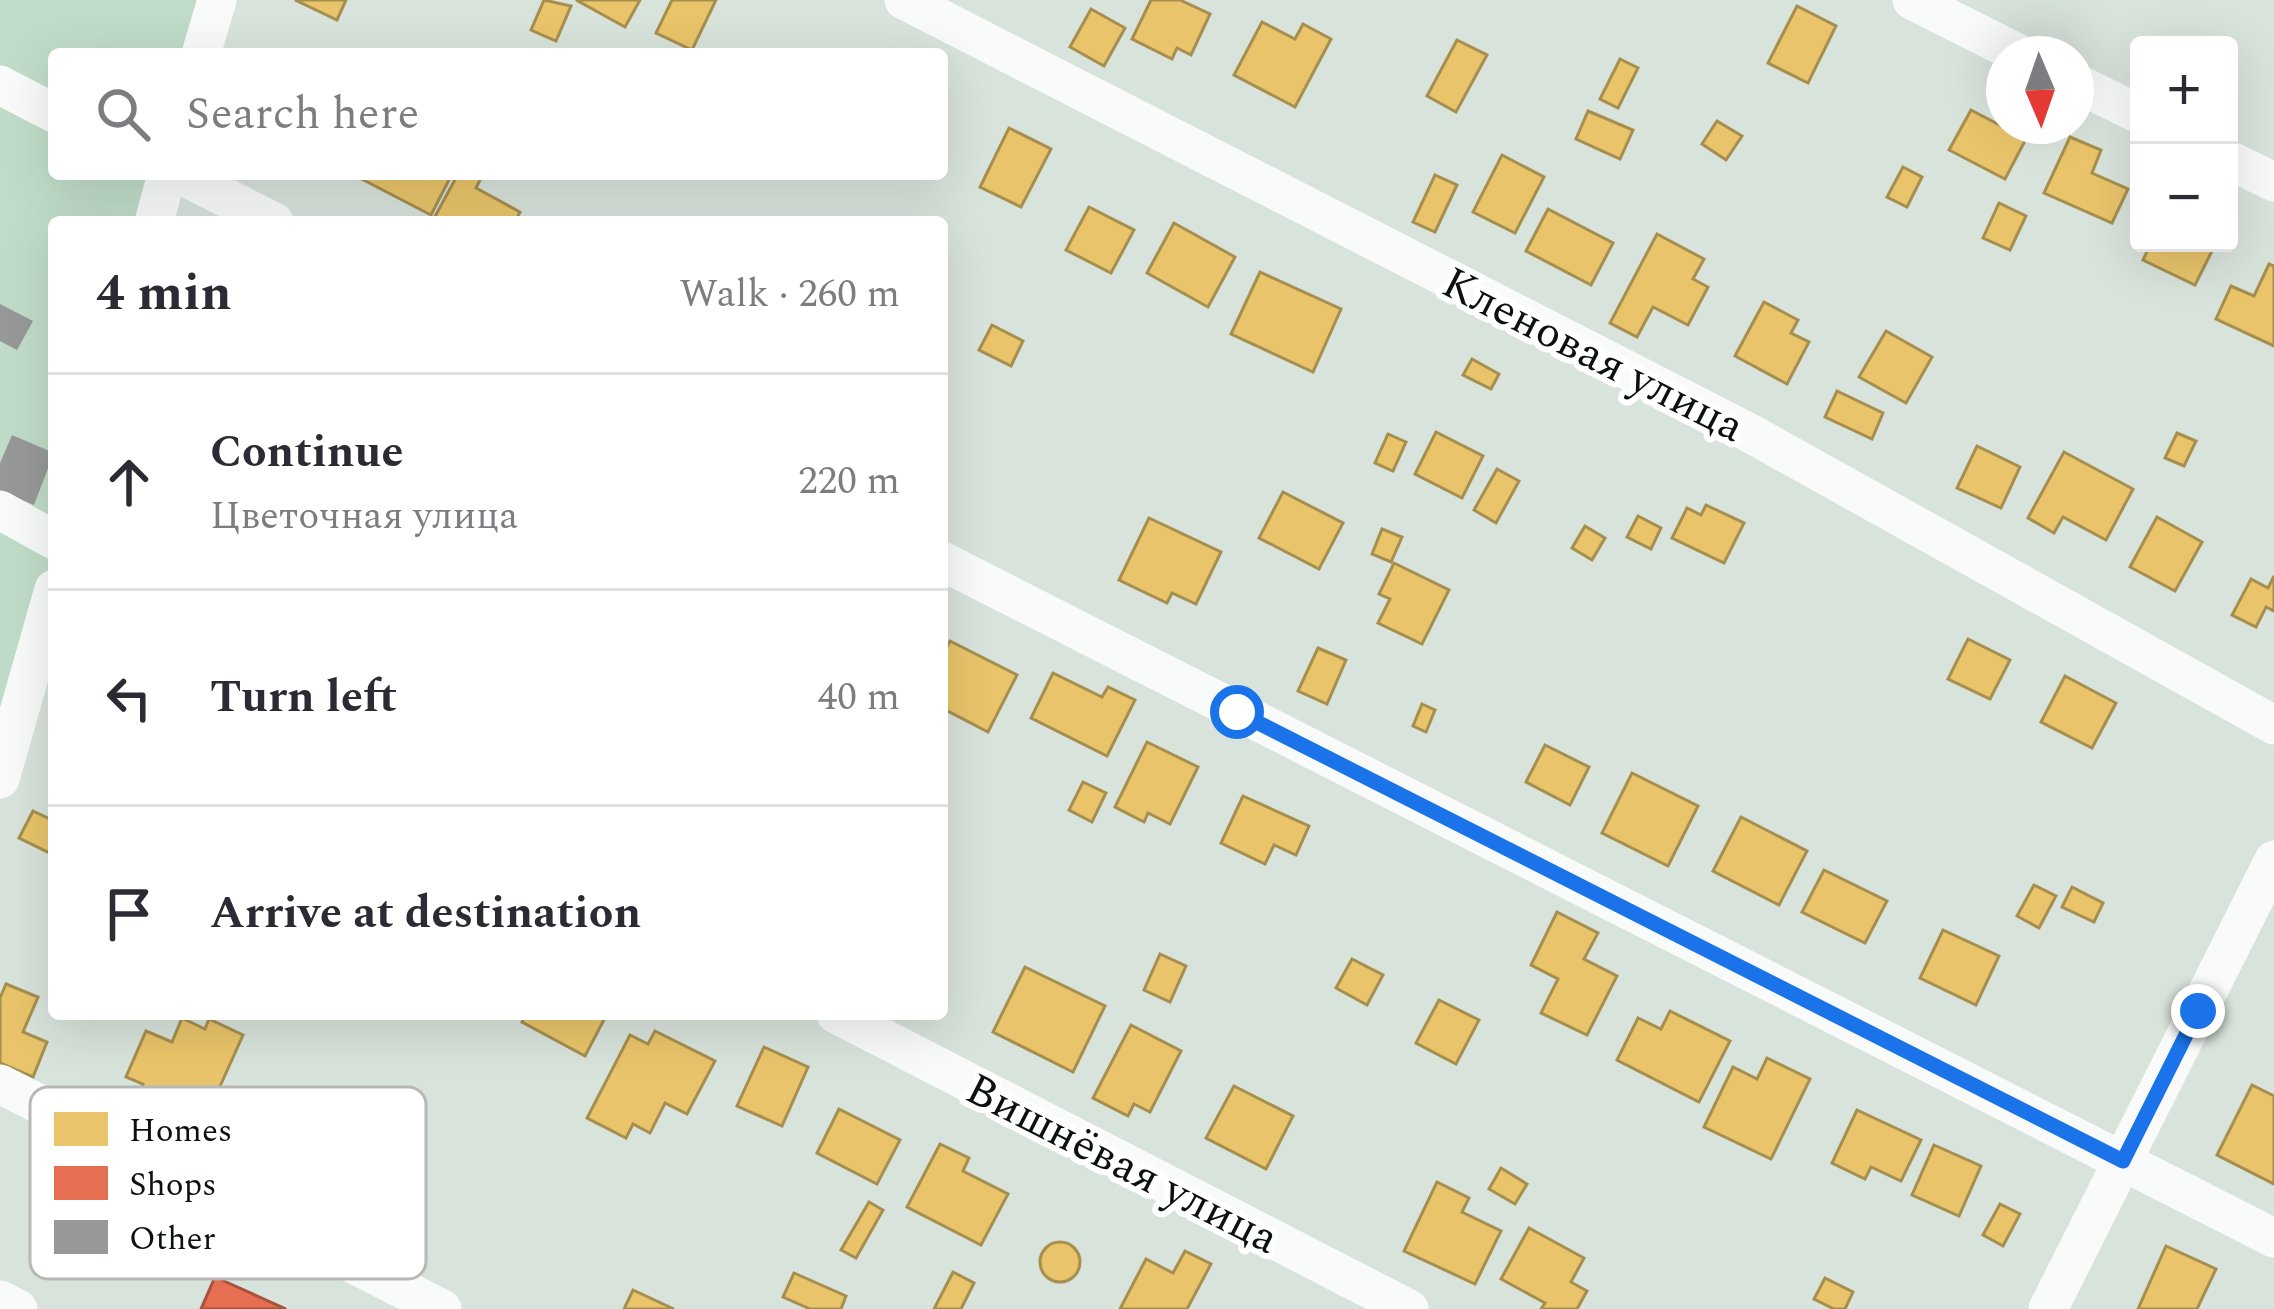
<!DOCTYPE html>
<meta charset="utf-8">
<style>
body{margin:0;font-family:Spectral,serif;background:#f7f7f7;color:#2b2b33}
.controls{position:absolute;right:36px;top:36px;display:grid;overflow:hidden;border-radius:12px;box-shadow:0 12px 48px #0002}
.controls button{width:108px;height:108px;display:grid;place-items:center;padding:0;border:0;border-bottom:3px solid #e1e1e2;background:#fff;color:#2b2b33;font:60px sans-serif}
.compass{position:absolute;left:1986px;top:36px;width:108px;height:108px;border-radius:50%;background:#fff;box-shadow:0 12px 48px #0002;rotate:178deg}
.stop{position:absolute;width:36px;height:36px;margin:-27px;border:9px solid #1a73e8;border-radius:50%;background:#fff}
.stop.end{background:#1a73e8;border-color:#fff;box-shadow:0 3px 12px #0008}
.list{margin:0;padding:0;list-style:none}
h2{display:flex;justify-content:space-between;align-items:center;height:156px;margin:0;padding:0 48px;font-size:51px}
h2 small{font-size:39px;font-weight:400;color:#7c7c81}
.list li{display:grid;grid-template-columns:78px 1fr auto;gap:36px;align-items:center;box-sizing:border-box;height:216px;padding:0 48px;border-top:3px solid #e1e1e2}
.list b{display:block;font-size:45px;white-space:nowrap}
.list p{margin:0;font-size:39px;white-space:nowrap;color:#7c7c81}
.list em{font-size:39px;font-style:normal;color:#7c7c81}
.icon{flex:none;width:66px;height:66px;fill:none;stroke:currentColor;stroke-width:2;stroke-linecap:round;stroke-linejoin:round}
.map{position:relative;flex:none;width:2274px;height:1309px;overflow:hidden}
.search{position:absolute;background:#fff;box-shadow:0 12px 48px #0002;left:48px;top:48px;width:900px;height:132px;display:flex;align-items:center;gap:30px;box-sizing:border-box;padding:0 42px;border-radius:12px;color:#7c7c81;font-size:45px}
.panel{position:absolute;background:#fff;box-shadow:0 12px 48px #0002;left:48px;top:216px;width:900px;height:804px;border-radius:12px}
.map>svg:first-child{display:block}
</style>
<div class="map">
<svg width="2274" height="1309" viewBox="0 0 2274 1309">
<rect width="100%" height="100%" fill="#d8e3db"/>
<!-- green -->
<path fill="#c0dcc8" d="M0,0H210L195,54H54V174H162L148,222H54V563L0,758Z"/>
<!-- homes -->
<g fill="#e9c46a" stroke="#a68f4e" stroke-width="3">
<path d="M295,0H346L337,20Z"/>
<path d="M544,0L571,6L556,41L531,30Z"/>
<path d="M576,0H640L625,27Z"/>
<path d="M672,0H716L692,50L656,33Z"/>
<path d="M1151,0H1180L1210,14L1191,55L1177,48L1172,59L1132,39Z"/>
<path d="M1797,6L1836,26L1808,83L1768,63Z"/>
<path d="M1091,9L1125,28L1104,66L1070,47Z"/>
<path d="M1262,22L1295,39L1303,24L1331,39L1295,107L1234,75Z"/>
<path d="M1457,40L1487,55L1456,112L1427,96Z"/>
<path d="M1620,59L1638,68L1618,108L1600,99Z"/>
<path d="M1971,110L2026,139L2005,179L1949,150Z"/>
<path d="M1588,111L1633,130L1620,159L1576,139Z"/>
<path d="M1717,121L1742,136L1726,160L1702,144Z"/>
<path d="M1009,128L1051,149L1021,207L980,187Z"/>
<path d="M2070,137L2101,150L2092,173L2128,189L2112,223L2044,193Z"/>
<path d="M1502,155L1544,177L1515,233L1473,212Z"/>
<path d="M1903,167L1922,177L1907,207L1887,197Z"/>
<path d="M352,174H452L431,215Z"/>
<path d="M458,174H483L476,188L520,212L515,222H432Z"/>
<path d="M1435,175L1457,185L1435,232L1413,222Z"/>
<path d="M1999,203L2026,216L2010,250L1983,238Z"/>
<path d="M1089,207L1134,230L1111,273L1066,250Z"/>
<path d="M1548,209L1613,243L1591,285L1526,251Z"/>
<path d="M1174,223L1235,257L1208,307L1147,273Z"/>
<path d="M1657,234L1704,259L1693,279L1708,287L1688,325L1653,307L1637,337L1610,323Z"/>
<path d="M2151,243H2216L2195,285L2143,260Z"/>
<path d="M2269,264L2274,266V346L2216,319L2231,286L2254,296Z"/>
<path d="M1260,272L1341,309L1313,372L1231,334Z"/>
<path d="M1764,302L1798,320L1791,333L1809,342L1787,384L1735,356Z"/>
<path d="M992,325L1023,341L1011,366L979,350Z"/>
<path d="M1886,331L1932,357L1906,403L1859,377Z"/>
<path d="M1472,359L1499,374L1491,389L1463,375Z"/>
<path d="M1837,391L1883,413L1872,439L1825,417Z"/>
<path d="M1436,432L1483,456L1462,498L1415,474Z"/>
<path d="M2177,433L2196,441L2184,466L2165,458Z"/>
<path d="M1388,434L1406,442L1393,471L1375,463Z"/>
<path d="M1977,446L2020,467L2001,508L1957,488Z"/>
<path d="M2064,452L2133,489L2106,540L2063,517L2054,533L2028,518Z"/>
<path d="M1497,469L1519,481L1496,523L1474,510Z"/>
<path d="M1283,492L1343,523L1319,569L1259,538Z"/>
<path d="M1706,505L1744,523L1724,563L1672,538L1687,508L1701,515Z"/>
<path d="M1638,516L1661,528L1651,549L1627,537Z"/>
<path d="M2157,517L2202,542L2175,591L2130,567Z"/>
<path d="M1149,518L1221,552L1196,604L1172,593L1167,603L1119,580Z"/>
<path d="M1585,526L1605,538L1592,560L1572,548Z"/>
<path d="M1382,529L1402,537L1391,562L1372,554Z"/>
<path d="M1394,563L1449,590L1422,644L1378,623L1390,599L1379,594Z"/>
<path d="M2274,576V611L2266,607L2256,627L2232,615L2251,579L2268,588Z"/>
<path d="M1968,639L2010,660L1990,699L1948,679Z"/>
<path d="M950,641L1017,675L988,732L942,708V656Z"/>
<path d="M1318,648L1346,660L1327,704L1298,691Z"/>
<path d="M1053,673L1102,697L1108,687L1135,700L1107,756L1031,718Z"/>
<path d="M2065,676L2116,703L2092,748L2041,722Z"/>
<path d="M1422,704L1435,710L1426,732L1413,726Z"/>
<path d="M1147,742L1198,767L1170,824L1148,813L1144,822L1115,807Z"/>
<path d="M1545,745L1589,767L1570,805L1526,782Z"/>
<path d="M1632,773L1698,806L1668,866L1602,833Z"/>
<path d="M1083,782L1106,793L1092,822L1069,810Z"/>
<path d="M1243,796L1309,826L1296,855L1274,845L1265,864L1221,843Z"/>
<path d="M33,811L54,821V855L19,838Z"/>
<path d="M1741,817L1807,851L1779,905L1713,871Z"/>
<path d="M1824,870L1887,901L1865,943L1802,912Z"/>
<path d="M2034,885L2056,896L2039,928L2017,916Z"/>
<path d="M2072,887L2103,903L2094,922L2062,907Z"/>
<path d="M1557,912L1598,933L1584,959L1617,976L1587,1035L1541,1013L1558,979L1531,965Z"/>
<path d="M1943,930L1999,956L1976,1005L1920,978Z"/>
<path d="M1160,954L1186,966L1170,1002L1144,990Z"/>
<path d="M1352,959L1383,975L1367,1005L1336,988Z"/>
<path d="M1025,967L1105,1006L1073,1072L993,1032Z"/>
<path d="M6,984L38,997L23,1032L47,1042L33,1077L0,1063V998Z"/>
<path d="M1439,1000L1479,1020L1456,1064L1416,1043Z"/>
<path d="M1670,1011L1730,1041L1699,1102L1617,1060L1638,1018L1661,1029Z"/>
<path d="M526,1014H607L585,1056L522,1022Z"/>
<path d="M182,1018L205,1029L209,1019L243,1035L191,1151L139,1128L152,1099L139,1093L143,1084L126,1077L146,1031L172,1042Z"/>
<path d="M1131,1025L1181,1051L1150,1112L1134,1104L1128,1116L1093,1098Z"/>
<path d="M655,1031L715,1061L687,1114L665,1103L650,1133L633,1124L626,1138L587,1118L630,1035L648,1044Z"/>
<path d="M764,1047L808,1067L782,1126L737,1106Z"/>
<path d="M1767,1058L1810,1079L1771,1159L1704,1127L1733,1067L1757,1079Z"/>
<path d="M2252,1085L2274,1096V1184L2217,1155Z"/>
<path d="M1234,1086L1293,1116L1266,1169L1206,1138Z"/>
<path d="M839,1109L900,1140L877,1184L817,1153Z"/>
<path d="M1857,1110L1921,1140L1901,1181L1871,1167L1865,1179L1832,1163Z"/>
<path d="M940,1144L969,1158L963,1171L1008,1194L981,1245L907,1207Z"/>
<path d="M1934,1145L1981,1166L1959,1216L1912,1195Z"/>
<path d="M1501,1168L1527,1184L1515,1204L1489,1189Z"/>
<path d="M1437,1182L1469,1198L1462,1212L1501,1231L1475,1284L1404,1251Z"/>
<path d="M869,1202L883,1210L856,1258L841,1250Z"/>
<path d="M2000,1204L2020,1214L2003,1246L1983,1235Z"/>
<path d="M1529,1228L1584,1258L1571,1282L1587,1291L1577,1309H1541L1545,1303L1501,1279Z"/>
<circle cx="1060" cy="1262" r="20"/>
<path d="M2166,1246L2216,1269L2197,1309H2138Z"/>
<path d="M1185,1251L1211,1264L1187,1309H1120L1146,1259L1173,1273Z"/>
<path d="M953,1272L974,1283L961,1309H934Z"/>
<path d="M794,1273L846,1296L841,1309H810L783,1297Z"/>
<path d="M1825,1278L1853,1292L1845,1309H1834L1814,1299Z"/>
<path d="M633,1290L674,1309H624Z"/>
</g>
<!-- shops -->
<path fill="#e76f51" stroke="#a5533d" stroke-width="3" d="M215,1277L286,1309H201Z"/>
<!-- building -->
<g fill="#979998">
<path d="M0,304L33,321L17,350L0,341Z"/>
<path d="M12,435L54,453L34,505L0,491V463Z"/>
</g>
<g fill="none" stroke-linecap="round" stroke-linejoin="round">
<!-- minor -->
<g stroke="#f9fbfa" stroke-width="39">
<path d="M904,0L1748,432L2274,725"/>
<path d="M1912,0L2019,54"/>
<path d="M201,54L217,0"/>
<path d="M2076,83L2139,114"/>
<path d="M0,85L54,113"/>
<path d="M2229,160L2274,182"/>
<path d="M179,174L274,222"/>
<path d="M154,222L167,174"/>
<path d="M0,510L54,540"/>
<path d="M942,561L2274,1238"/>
<path d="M0,779L54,589"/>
<path d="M836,1014L1409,1309"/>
<path d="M0,1084L442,1309"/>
<path d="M0,1300L18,1309"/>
<path d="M2048,1309L2274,860"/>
</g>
</g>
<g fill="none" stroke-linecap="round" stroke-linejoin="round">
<!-- route -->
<path stroke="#1a73e8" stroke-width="15" d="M1237,712L2123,1161L2198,1011"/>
</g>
<g text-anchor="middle" stroke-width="12" stroke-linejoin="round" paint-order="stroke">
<!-- street labels -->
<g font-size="45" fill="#0b120d" stroke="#fff">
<text transform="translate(1594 353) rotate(27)" y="16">Кленовая улица</text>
<text transform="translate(1123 1162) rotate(27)" y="16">Вишнёвая улица</text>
</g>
</g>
<!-- legend -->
<rect x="30" y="1087" width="396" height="192" rx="18" fill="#fff" stroke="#b6b8b6" stroke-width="3"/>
<rect x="54" y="1112" width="54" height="34" fill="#e9c46a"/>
<rect x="54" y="1166" width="54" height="34" fill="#e76f51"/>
<rect x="54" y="1220" width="54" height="34" fill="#979998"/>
<g font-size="33" fill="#0b120d">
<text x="129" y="1141">Homes</text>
<text x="129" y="1195">Shops</text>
<text x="129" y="1249">Other</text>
</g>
</svg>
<div class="controls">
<button>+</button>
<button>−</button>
</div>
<svg class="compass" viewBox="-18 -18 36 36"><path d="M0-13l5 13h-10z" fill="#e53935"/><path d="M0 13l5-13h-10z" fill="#7c7c81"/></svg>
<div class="stop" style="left:1237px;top:712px"></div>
<div class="stop end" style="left:2198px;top:1011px"></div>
<div class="search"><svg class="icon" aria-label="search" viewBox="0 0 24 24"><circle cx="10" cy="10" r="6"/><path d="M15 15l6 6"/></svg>Search here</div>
<section class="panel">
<h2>4 min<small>Walk · 260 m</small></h2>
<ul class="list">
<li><svg class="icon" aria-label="ahead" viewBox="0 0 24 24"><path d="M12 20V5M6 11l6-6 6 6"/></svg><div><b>Continue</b><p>Цветочная улица</p></div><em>220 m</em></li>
<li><svg class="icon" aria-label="left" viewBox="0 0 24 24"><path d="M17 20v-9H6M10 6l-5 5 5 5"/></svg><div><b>Turn left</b></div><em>40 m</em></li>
<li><svg class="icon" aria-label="arrive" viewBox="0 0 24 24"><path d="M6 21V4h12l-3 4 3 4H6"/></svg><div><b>Arrive at destination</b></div></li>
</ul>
</section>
</div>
